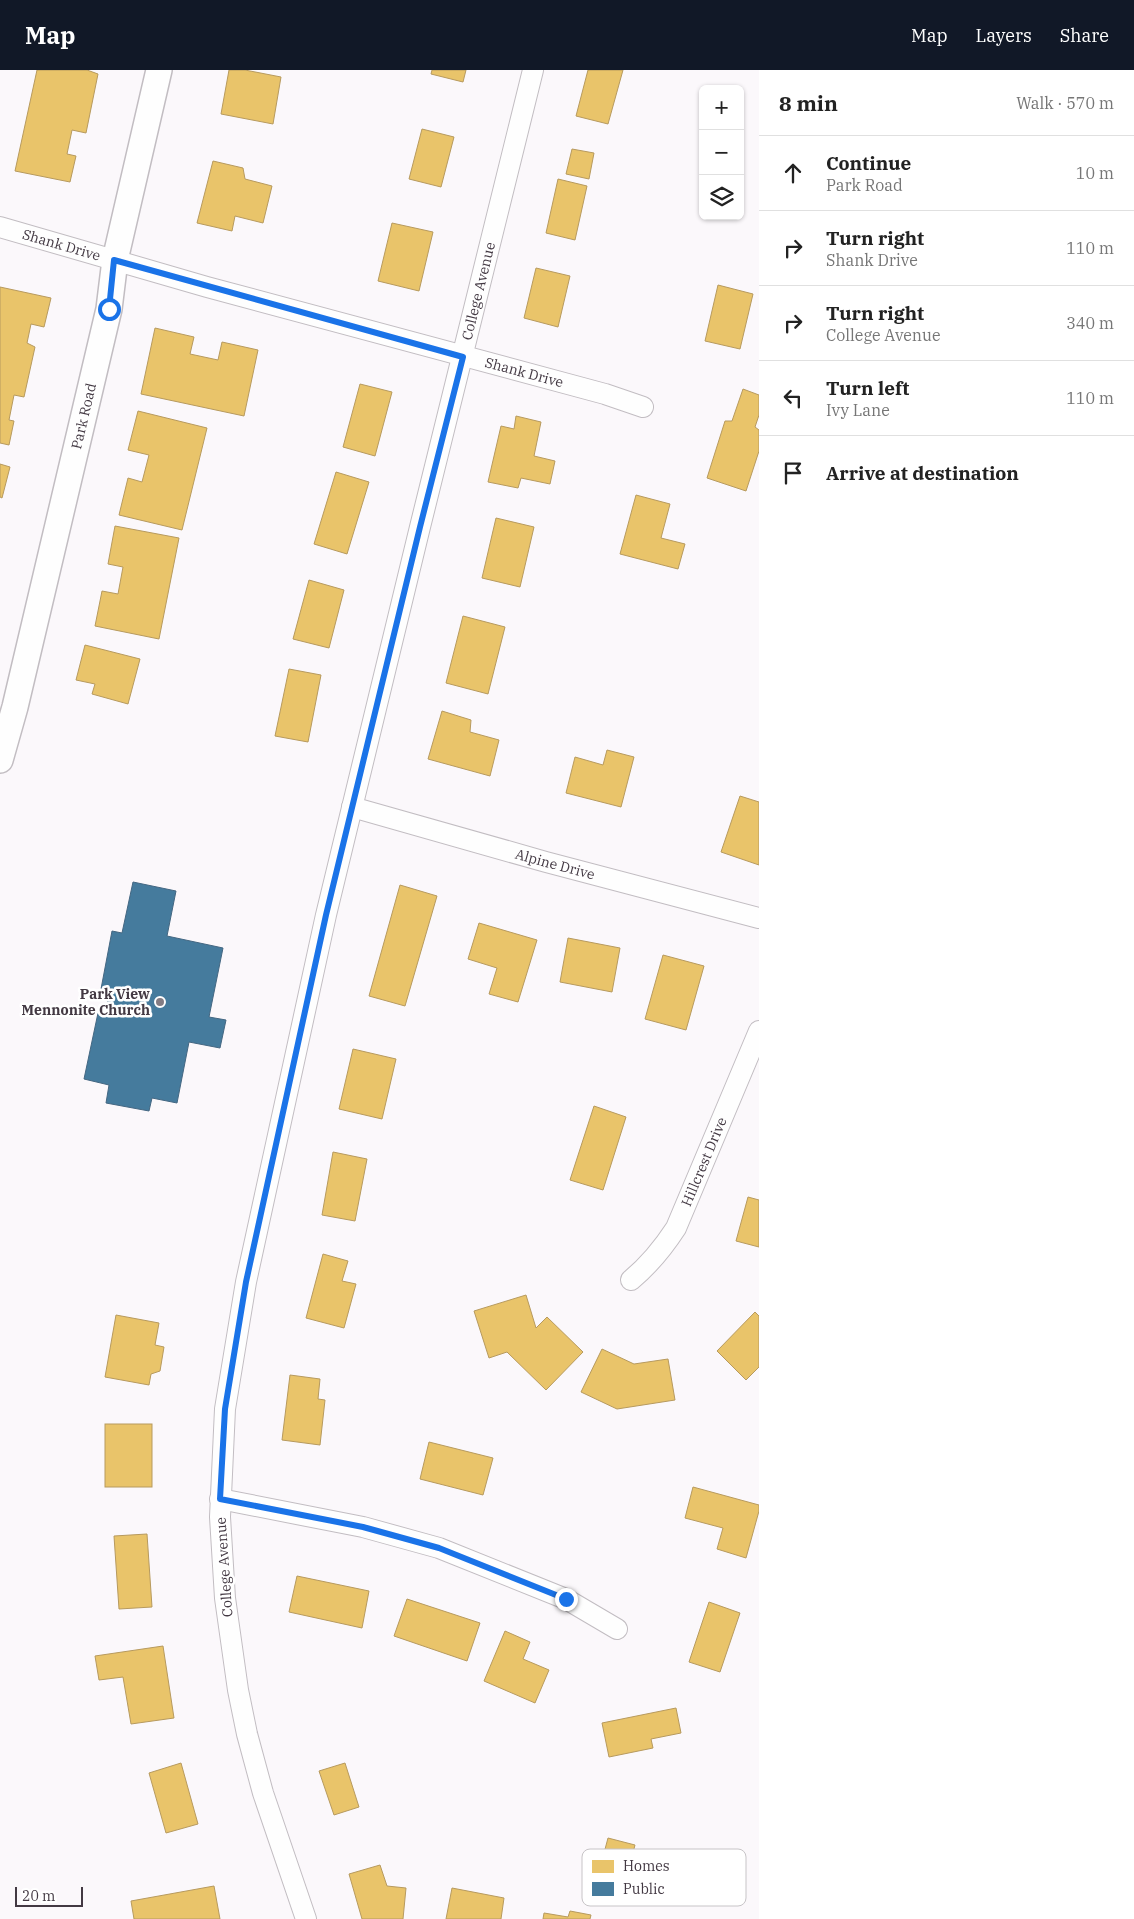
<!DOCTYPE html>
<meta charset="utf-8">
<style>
body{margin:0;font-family:"IBM Plex Serif",serif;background:#f2f2f2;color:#222}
.controls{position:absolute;right:15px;top:15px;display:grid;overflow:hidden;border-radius:8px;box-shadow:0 1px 4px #0004}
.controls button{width:45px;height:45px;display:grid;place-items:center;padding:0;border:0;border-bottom:1px solid #e0e0e0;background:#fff;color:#222;font:25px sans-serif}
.scale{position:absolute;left:15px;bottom:12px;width:68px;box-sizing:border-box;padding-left:5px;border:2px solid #433943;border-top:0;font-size:14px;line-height:18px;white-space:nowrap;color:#433943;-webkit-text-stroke:4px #fff;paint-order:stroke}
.stop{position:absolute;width:15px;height:15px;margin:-11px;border:4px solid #1a73e8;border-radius:50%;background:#fff}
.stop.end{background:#1a73e8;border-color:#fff;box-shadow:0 1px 5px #0008}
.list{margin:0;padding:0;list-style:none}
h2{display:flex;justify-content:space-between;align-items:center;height:65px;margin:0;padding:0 20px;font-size:21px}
h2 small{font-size:16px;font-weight:400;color:#767676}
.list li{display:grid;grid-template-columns:32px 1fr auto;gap:15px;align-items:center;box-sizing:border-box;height:75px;padding:0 20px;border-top:1px solid #e0e0e0}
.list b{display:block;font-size:19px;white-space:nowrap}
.list p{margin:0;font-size:16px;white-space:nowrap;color:#767676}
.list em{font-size:16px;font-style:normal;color:#767676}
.icon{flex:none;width:28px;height:28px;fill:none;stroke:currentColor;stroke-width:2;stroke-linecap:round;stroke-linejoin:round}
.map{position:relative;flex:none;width:759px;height:1849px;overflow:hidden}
header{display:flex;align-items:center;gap:30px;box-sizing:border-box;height:70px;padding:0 25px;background:#111827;color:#fff}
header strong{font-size:24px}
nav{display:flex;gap:28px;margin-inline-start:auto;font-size:18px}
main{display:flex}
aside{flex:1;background:#fff}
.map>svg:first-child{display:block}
</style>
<header>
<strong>Map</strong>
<nav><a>Map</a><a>Layers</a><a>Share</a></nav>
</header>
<main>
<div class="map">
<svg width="759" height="1849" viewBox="0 0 759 1849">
<rect width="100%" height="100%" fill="#fbf8fb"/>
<!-- homes -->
<g fill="#e9c46a" stroke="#b79a5e">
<path d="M37,0H87L98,4L86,63L72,60L67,84L76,86L70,112L15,101Z"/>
<path d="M229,0H245L281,7L273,54L221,44Z"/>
<path d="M432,0H466L463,12L431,4Z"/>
<path d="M588,0H623L608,54L576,46Z"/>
<path d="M422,59L454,67L441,117L409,109Z"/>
<path d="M572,79L594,83L589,109L566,104Z"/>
<path d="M213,91L243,98L245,109L272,116L263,153L235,146L232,161L197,153Z"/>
<path d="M558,109L587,116L575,170L546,163Z"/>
<path d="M392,153L433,162L419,221L378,211Z"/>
<path d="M536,198L570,206L558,257L524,248Z"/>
<path d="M718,215L753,224L740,279L705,271Z"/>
<path d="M0,217L51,228L44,257L31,254L27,273L35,277L24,327L14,325L9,350L14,351L9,375L0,373Z"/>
<path d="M155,258L194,267L190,284L218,290L222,272L258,280L244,346L141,324Z"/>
<path d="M360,314L392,322L375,386L343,377Z"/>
<path d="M743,319L759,325V345L755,357L759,360V381L746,421L707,408L725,351H732Z"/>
<path d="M138,341L207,358L182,460L119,445L128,408L142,412L149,385L128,380Z"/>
<path d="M516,346L541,352L534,386L555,391L550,414L521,408L518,418L488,412L501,356L514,359Z"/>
<path d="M0,394L10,397L2,428L0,427Z"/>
<path d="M336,402L369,412L347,484L314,474Z"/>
<path d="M636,425L670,434L661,468L685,474L678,499L620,484Z"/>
<path d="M496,448L534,457L520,517L482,508Z"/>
<path d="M115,456L179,468L159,569L95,556L102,521L118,524L123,497L108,494Z"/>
<path d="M309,510L344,520L329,578L293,569Z"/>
<path d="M463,546L505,557L488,624L446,613Z"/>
<path d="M85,575L140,589L128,634L92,624L95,614L76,610Z"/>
<path d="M289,599L321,605L308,672L275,666Z"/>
<path d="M442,641L471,650L470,662L499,670L490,706L428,689Z"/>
<path d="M607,680L634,687L621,737L566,723L575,687L603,695Z"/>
<path d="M740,726L759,732V795L721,782Z"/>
<path d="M400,815L437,826L405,936L369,926Z"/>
<path d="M479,853L537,870L518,932L489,924L497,898L468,889Z"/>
<path d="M568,868L620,878L612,922L560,912Z"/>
<path d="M663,885L704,896L686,960L645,949Z"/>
<path d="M353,979L396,989L382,1049L339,1039Z"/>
<path d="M594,1036L626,1047L603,1120L570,1110Z"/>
<path d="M333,1082L367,1089L355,1151L322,1145Z"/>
<path d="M748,1127L759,1130V1177L736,1171Z"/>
<path d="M323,1184L348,1191L342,1211L356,1214L344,1258L306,1248Z"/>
<path d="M526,1225L536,1258L547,1247L583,1282L546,1320L507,1282L489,1288L474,1241Z"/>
<path d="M755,1242L759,1246V1297L746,1310L717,1281Z"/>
<path d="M116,1245L159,1253L155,1275L164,1277L160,1301L151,1304L149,1315L105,1307Z"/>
<path d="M602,1279L634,1294L668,1289L675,1330L617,1339L581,1322Z"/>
<path d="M290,1305L320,1309L318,1329L325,1330L320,1375L282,1370Z"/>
<rect x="105" y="1354" width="47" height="63"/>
<path d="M429,1372L493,1388L483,1425L420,1409Z"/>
<path d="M693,1417L759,1435V1441L746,1488L717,1479L723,1458L685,1448Z"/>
<path d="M147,1464L152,1537L119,1539L114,1466Z"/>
<path d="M297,1506L369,1521L362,1558L289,1542Z"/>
<path d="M407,1529L480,1553L467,1591L394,1566Z"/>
<path d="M709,1532L740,1543L720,1602L689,1592Z"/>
<path d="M505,1561L530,1572L523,1589L549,1600L535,1633L484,1611Z"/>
<path d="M163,1576L174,1648L131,1654L123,1607L99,1610L95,1586Z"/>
<path d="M676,1638L681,1663L651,1669L653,1678L609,1687L602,1653Z"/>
<path d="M181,1693L198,1754L166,1763L149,1703Z"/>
<path d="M345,1693L359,1737L334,1745L319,1701Z"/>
<path d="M608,1768L635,1775L627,1806L600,1798Z"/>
<path d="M380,1795L387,1816L406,1818L403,1849H362L349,1804Z"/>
<path d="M214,1816L220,1849H134L131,1831Z"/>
<path d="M452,1818L504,1828L501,1849H446Z"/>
<path d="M570,1841L591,1845L590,1849H543L544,1843L568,1847Z"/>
</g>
<!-- public -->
<path fill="#457b9d" stroke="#446782" d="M133,812L176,821L167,866L223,878L209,947L226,950L220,978L189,972L177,1033L152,1028L149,1041L106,1033L109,1015L84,1009L98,943L105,944L110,921L101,919L112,861L122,863Z"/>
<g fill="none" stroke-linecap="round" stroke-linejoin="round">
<!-- minor casing -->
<g stroke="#c2bdc2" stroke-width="22">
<g id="minor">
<path id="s1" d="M0,157L207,217L605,324L643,337"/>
<path id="s2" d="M352,737L546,792L759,848"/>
<path id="s3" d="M631,1210C649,1195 663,1178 676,1158L759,961"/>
<path d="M220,1429L363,1457L439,1478L566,1529L617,1559"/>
<path id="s4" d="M306,1849L263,1723L247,1664L238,1620L225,1528L220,1447L225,1339L246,1212L326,845L420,457L533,0"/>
</g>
</g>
<!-- tertiary casing -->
<g stroke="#c2bdc2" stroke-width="28">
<g id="tertiary">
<path id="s5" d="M0,690L15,637L109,239L115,190L159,0"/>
</g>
</g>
<!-- minor -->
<use href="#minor" stroke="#fefefe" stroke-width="20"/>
<!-- tertiary -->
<use href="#tertiary" stroke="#fefefe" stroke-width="25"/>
</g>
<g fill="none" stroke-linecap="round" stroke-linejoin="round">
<!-- route -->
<path stroke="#1a73e8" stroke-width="6" d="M109,239L114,190L463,287L420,457L326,845L246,1212L225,1339L220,1429L363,1457L439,1478L566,1529"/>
</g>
<!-- markers -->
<circle fill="#837c83" stroke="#fff" stroke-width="2" cx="160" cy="932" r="5"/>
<g text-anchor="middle" stroke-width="5" stroke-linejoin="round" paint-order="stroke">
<!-- street labels -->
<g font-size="14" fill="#433943" stroke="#fff">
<text dy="5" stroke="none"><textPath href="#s1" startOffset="64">Shank Drive</textPath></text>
<text dy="5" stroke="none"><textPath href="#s4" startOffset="1668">College Avenue</textPath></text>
<text dy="5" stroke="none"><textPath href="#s1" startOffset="544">Shank Drive</textPath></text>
<text dy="5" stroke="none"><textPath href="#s5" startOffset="354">Park Road</textPath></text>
<text dy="5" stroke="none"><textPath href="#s2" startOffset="211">Alpine Drive</textPath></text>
<text dy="5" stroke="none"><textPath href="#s3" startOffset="141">Hillcrest Drive</textPath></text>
<text transform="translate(224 1497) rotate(-94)" y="5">College Avenue</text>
</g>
<!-- poi labels -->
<g font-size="14" font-weight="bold" fill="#433943" stroke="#fff" text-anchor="end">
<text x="150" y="929">Park View<tspan x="150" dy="16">Mennonite Church</tspan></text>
</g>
</g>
<!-- legend -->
<rect x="582" y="1779" width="164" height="57" rx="8" fill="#fff" stroke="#c7c4c7" stroke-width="1"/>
<rect x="592" y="1790" width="22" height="13" fill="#e9c46a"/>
<rect x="592" y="1812" width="22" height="14" fill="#457b9d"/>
<g font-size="14" fill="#433943">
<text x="623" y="1801">Homes</text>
<text x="623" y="1824">Public</text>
</g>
</svg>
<div class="controls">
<button>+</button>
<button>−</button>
<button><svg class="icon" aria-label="layers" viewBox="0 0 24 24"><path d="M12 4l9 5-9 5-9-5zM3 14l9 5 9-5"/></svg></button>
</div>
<div class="scale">20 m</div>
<div class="stop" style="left:109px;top:239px"></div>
<div class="stop end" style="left:566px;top:1529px"></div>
</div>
<aside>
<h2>8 min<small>Walk · 570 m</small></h2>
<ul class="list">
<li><svg class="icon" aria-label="ahead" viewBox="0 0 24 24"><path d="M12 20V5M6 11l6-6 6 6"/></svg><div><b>Continue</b><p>Park Road</p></div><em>10 m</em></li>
<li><svg class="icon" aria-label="right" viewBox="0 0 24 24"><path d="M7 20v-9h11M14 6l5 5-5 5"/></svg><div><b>Turn right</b><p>Shank Drive</p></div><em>110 m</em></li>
<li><svg class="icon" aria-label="right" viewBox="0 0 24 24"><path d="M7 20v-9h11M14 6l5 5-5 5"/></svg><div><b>Turn right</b><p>College Avenue</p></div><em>340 m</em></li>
<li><svg class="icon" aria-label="left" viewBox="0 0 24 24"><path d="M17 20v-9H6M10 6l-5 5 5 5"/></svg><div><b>Turn left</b><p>Ivy Lane</p></div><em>110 m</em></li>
<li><svg class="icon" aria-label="arrive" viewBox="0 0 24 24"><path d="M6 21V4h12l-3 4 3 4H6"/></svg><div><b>Arrive at destination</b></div></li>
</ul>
</aside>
</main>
